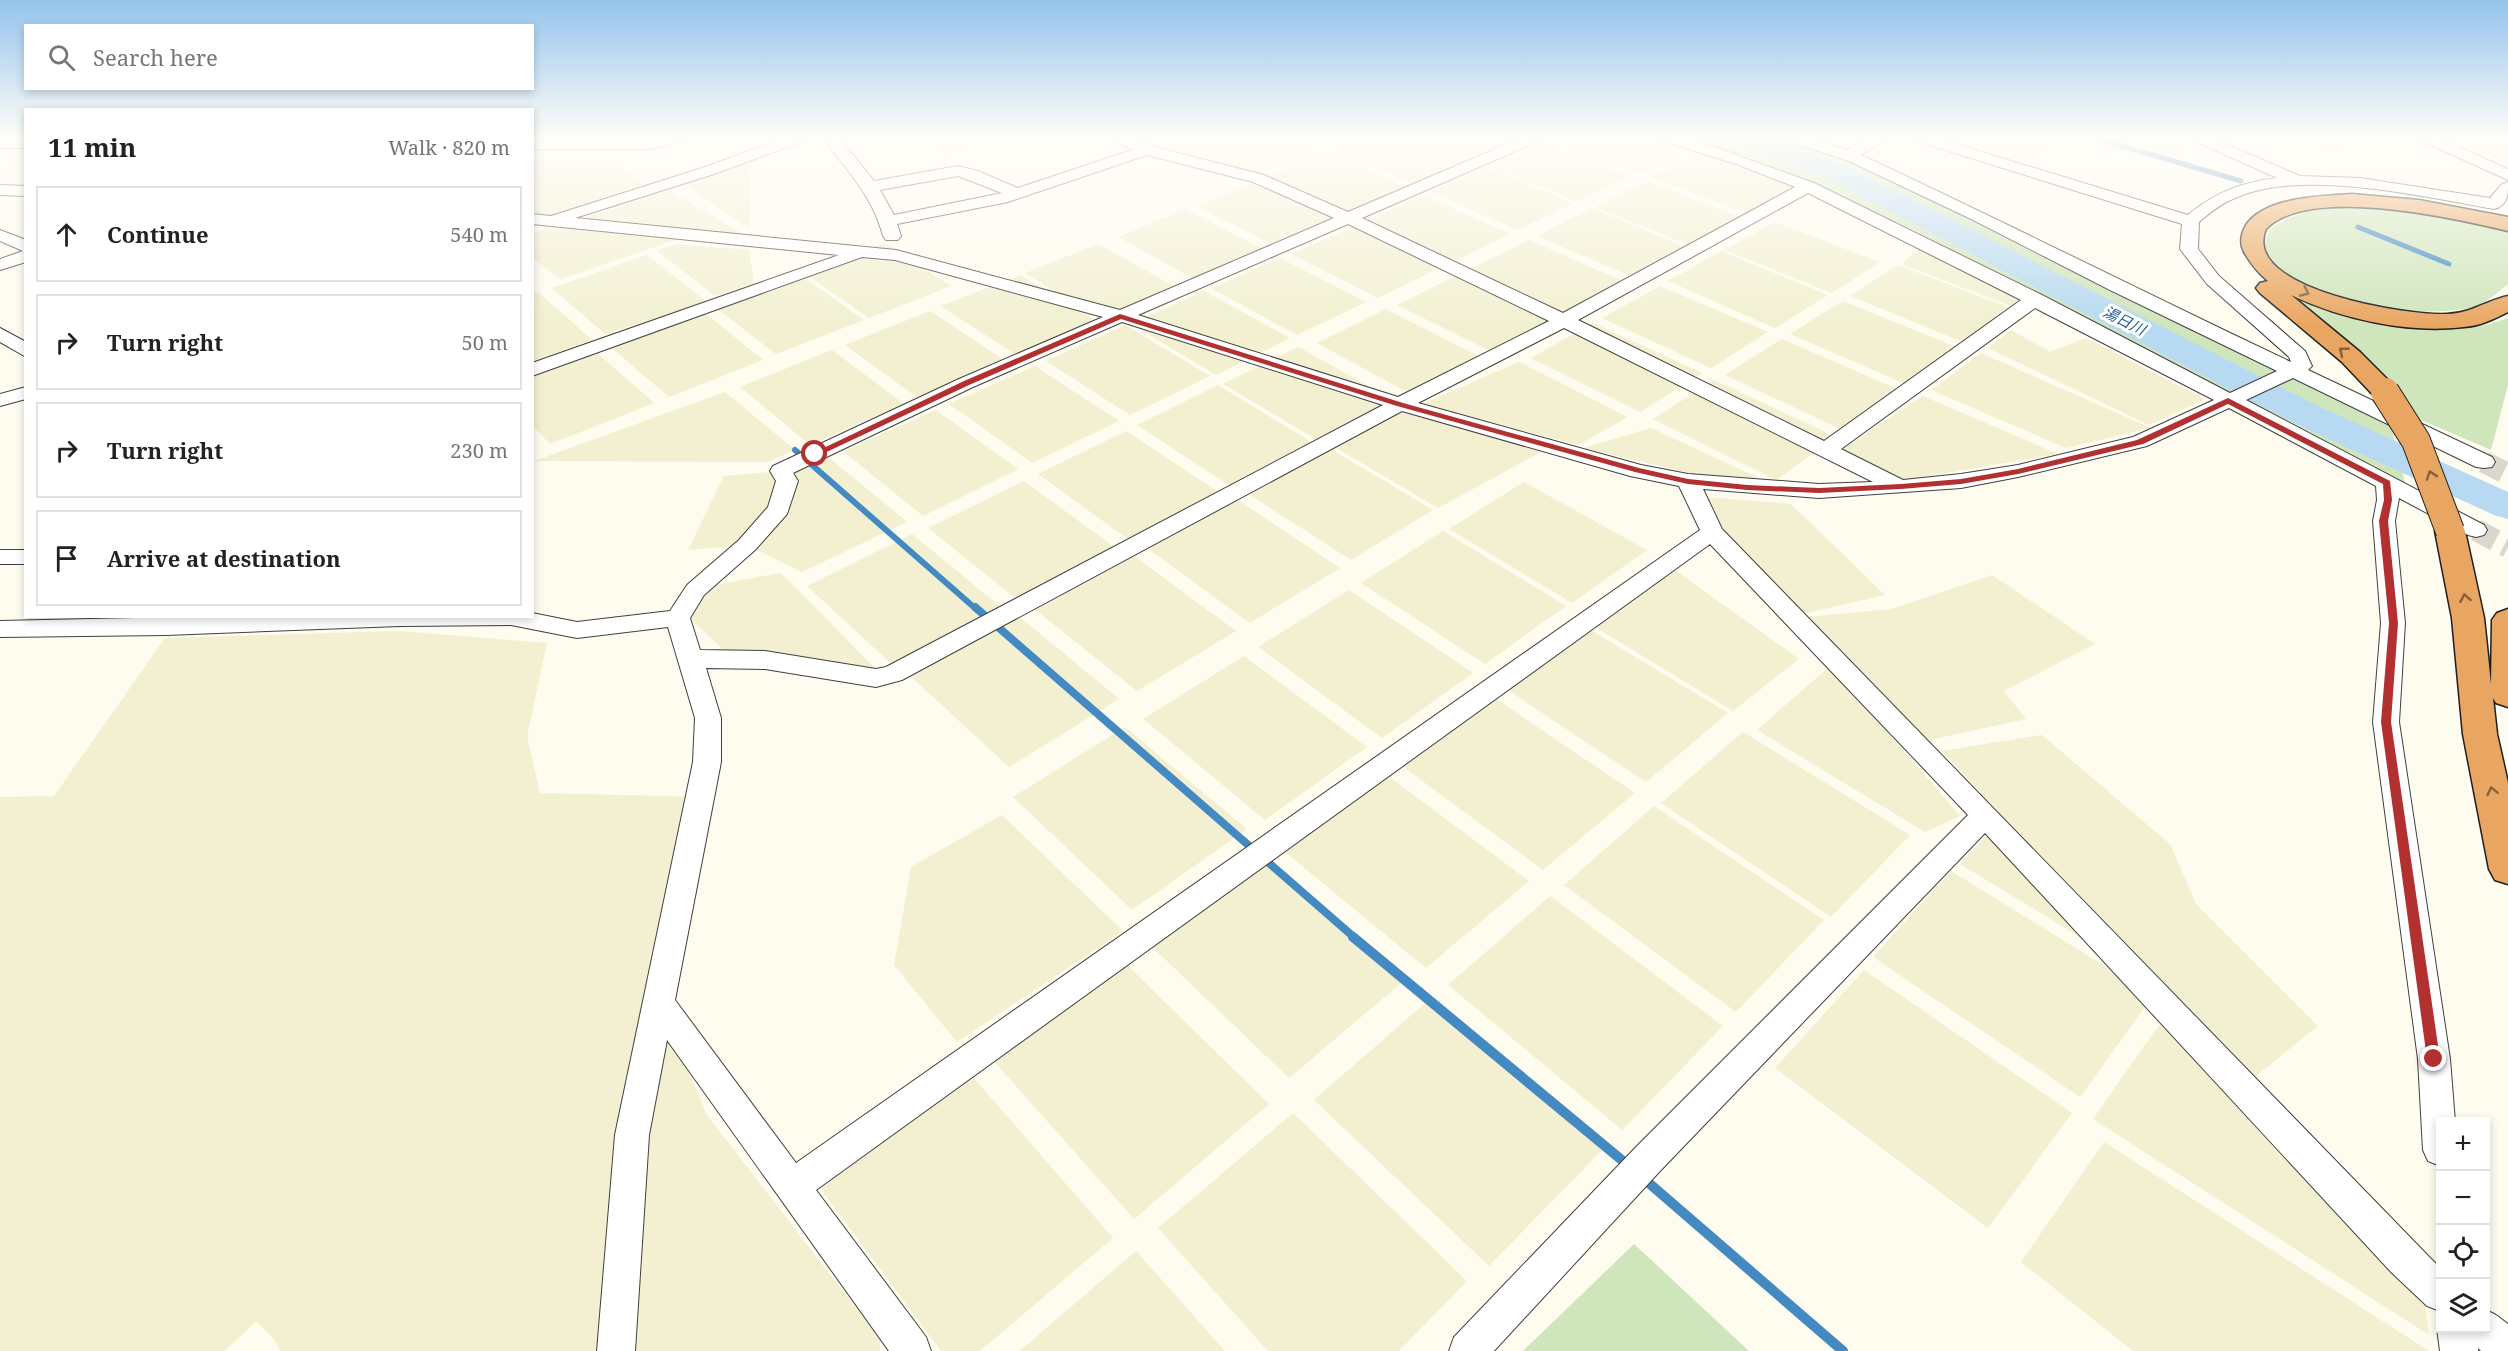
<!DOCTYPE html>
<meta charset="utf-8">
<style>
body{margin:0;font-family:"Noto Serif","Noto Sans JP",serif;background:#f2f2f2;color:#222}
.controls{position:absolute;right:18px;bottom:18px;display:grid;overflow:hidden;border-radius:0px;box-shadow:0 3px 9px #0003}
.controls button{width:54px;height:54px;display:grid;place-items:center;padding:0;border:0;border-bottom:2px solid #e0e0e0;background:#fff;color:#222;font:30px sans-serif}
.stop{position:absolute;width:18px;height:18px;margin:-14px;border:4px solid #b23030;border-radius:50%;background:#fff}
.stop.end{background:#b23030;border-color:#fff;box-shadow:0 2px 6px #0008}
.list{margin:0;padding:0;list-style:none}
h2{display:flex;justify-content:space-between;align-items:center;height:78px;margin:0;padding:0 24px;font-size:26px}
h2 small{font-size:20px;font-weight:400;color:#767676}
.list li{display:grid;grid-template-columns:39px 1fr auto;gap:18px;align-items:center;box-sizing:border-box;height:96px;margin:0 12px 12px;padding:0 12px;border:2px solid #e0e0e0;border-radius:0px}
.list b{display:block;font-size:22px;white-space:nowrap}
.list em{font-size:20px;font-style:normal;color:#767676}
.icon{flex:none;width:33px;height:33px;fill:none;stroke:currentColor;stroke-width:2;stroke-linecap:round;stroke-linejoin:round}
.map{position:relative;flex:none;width:2508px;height:1351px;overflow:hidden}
.search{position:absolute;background:#fff;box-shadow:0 3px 9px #0003;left:24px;top:24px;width:510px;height:66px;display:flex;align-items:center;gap:15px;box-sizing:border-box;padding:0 21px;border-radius:0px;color:#767676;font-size:22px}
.panel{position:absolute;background:#fff;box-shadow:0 3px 9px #0003;left:24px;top:108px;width:510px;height:510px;border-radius:0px}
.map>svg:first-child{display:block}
</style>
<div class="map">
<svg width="2508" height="1351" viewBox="0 0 2508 1351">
<rect width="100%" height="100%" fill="#fefbef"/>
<!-- farmland -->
<g fill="#f2f0d1">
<path d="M914,138H989L949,154Z"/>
<path d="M1186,138H1286L1317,151L1257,175L1157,147Z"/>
<path d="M1365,138H1417L1469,160L1414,184L1336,150Z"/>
<path d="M1423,138H1524L1473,159Z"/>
<path d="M1556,138H1618L1679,153L1639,173L1552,140Z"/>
<path d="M1948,138H2060L2021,166L1942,141Z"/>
<path d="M2112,138H2194L2176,156Z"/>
<path d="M2304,138H2370L2378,141L2330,150Z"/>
<path d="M2473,138H2508V161L2506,164L2468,146Z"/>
<path d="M1543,143L1629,176L1577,202L1491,166Z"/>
<path d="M1328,153L1406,187L1347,214L1269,177Z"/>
<path d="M1700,153L1793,187L1746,213L1651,177Z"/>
<path d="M532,160L614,161L645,184L547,216L533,214Z"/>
<path d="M751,161L749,228L683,184Z"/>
<path d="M1487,167L1573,203L1518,230L1431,192Z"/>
<path d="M1260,181L1338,217L1274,245L1196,206Z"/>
<path d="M1648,181L1742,218L1691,246L1596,207Z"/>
<path d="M669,190L745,235L582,219Z"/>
<path d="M1423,195L1510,234L1451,263L1364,222Z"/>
<path d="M1592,208L1687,248L1633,277L1537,236Z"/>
<path d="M1185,209L1263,249L1194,279L1118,237Z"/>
<path d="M1775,222L1880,262L1832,293L1725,250Z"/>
<path d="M1355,226L1441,267L1378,298L1291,254Z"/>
<path d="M551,227L675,240L561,279L533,259V233Z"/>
<path d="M1529,240L1625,282L1567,314L1470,269Z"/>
<path d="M884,243L951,286L869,318L804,273Z"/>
<path d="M1924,243L2036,296L2018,309L1902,264Z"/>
<path d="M678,244L749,250L754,283L715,296L656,250Z"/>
<path d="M1098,244L1174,286L1100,319L1025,273Z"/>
<path d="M1721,251L1828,295L1775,328L1668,281Z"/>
<path d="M647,255L707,302L605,334L552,288Z"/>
<path d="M1280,258L1366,302L1297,335L1211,288Z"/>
<path d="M1898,265L2015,310L1968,344L1850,296Z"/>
<path d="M1461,273L1557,319L1494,353L1397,305Z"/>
<path d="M799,274L864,320L776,354L713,306Z"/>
<path d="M1020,275L1095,320L1016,355L941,306Z"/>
<path d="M1660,286L1768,332L1711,368L1602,318Z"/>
<path d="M1204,291L1290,338L1216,375L1131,324Z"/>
<path d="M538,292L592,340L533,361V294Z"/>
<path d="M1843,301L1961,349L1910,386L1790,334Z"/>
<path d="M1386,309L1482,358L1414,396L1317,343Z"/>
<path d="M701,310L763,360L669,397L608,345Z"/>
<path d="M930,311L1004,360L918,398L845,345Z"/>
<path d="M1593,323L1702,373L1640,412L1531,358Z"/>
<path d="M1125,325L1210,376L1130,415L1046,361Z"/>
<path d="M2011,330L2050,352L2086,338L2205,399L2149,425L1988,348Z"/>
<path d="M1782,339L1902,391L1847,432L1725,375Z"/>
<path d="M1298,347L1394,400L1319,441L1223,384Z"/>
<path d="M594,350L654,403L550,444L533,426V372Z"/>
<path d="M832,350L904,404L810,445L740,387Z"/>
<path d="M1981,353L2151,428L2066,448L1931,390Z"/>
<path d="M1519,362L1628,417L1578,445L1422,404Z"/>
<path d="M1035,366L1119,421L1032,463L949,404Z"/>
<path d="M1714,380L1836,437L1776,480L1653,419Z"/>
<path d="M1218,385L1313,443L1232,487L1137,425Z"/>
<path d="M725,392L795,450L767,462L534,461Z"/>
<path d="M1923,396L2058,454L1905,480L1840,450Z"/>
<path d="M936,410L1018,469L923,516L843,451Z"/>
<path d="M1403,411L1541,452L1438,508L1331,445Z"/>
<path d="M1651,428L1761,479L1694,474L1584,448Z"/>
<path d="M1126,431L1220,493L1132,542L1038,474Z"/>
<path d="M1326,446L1433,510L1351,560L1244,491Z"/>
<path d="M827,456L907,522L802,572L747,545L688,550L724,476L781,471Z"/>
<path d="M1024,481L1117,549L1020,602L928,528Z"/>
<path d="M1524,482L1647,550L1572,603L1449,529Z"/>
<path d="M1233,497L1340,568L1250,623L1144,546Z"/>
<path d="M1705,497L1791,504L1885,595L1802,614L1732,542Z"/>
<path d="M1443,531L1566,606L1485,664L1361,583Z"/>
<path d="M912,534L1003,609L895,667L807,586Z"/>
<path d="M1130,553L1236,631L1137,691L1032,607Z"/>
<path d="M1665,563L1799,659L1733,711L1590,624Z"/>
<path d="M781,573L878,671L734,660L682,611L709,586Z"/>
<path d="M1992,575L2095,644L2004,691L2026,719L1925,741L1806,617L1892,609Z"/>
<path d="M1349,590L1473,673L1382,738L1258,647Z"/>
<path d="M1015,613L1119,699L1009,767L907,673Z"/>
<path d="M1584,626L1728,713L1646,782L1502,686Z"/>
<path d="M398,631L547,643L527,736L540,793L700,797L660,1004L707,1115L880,1339V1351H280L274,1339L256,1321L225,1351H0V797L54,796L165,638Z"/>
<path d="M1244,656L1367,747L1265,820L1143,719Z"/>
<path d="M1830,666L1960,816L1925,832L1757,730Z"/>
<path d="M1490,695L1635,793L1543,870L1398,763Z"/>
<path d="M1125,727L1247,829L1132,910L1013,797Z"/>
<path d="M1743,732L1910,835L1831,917L1661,803Z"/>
<path d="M2042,735L2170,844L2196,904L2318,1026L2251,1080L1942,751Z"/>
<path d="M1383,772L1529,881L1426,968L1280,848Z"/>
<path d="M1654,806L1824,920L1736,1012L1564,885Z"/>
<path d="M1002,815L1123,931L957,1042L894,965L911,867Z"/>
<path d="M2001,820L2162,987L1960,864Z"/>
<path d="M1262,857L1406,979L1289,1078L1146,941Z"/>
<path d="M1951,871L2153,996L2080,1097L1873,957Z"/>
<path d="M1550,896L1723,1026L1622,1130L1448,985Z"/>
<path d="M1125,963L1269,1104L1134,1219L993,1060Z"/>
<path d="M1864,970L2072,1113L1988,1228L1775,1068Z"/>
<path d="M1431,998L1606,1146L1489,1266L1314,1100Z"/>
<path d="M2166,1015L2422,1276L2429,1335L2093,1119Z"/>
<path d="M972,1076L1113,1238L980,1351H941L820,1188Z"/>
<path d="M1293,1113L1467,1281L1399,1351H1268L1158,1228Z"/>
<path d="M2104,1142L2429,1351H2133L2021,1262Z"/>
<path d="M1136,1251L1225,1351H1020Z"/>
</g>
<!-- green -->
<g fill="#cfe5bb">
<path d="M1673,138H1778L1846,158L2032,251L2390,424L2405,483L1912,229L1747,157Z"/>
<path d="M2324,206L2415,210L2497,225L2508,232V284C2497,293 2484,305 2469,308C2415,319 2287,306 2264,245L2270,229L2288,218Z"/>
<path d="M2281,287L2437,327L2486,325L2508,318V385L2491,450L2421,420L2394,384L2365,355Z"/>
<path d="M1634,1244L1749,1351H1523Z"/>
</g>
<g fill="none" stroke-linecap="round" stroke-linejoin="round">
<!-- stream-far3 -->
<g stroke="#448ac2" stroke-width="5">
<path d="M2095,138L2241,181"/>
<path d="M2358,227L2449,264"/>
</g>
<!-- stream-far2 -->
<path stroke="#448ac2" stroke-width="6" d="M795,450L976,609"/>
<!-- stream-far1 -->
<path stroke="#448ac2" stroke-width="8" d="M975,607L1355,938"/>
<!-- stream -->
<g stroke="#448ac2" stroke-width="10">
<path d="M1353,937L1629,1166"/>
<path d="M1643,1178L1843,1351"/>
</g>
<!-- river -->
<path fill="#b7d9f1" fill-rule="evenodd" d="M1726,138H1767L1804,149L1852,169L2318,406L2508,492V519L2494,515L2292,422L1832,181L1784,161L1729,144Z"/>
<!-- minor-tunnel -->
<g stroke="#dad7cd" stroke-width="22" stroke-dasharray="22 10" stroke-linecap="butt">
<path d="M2484,462L2508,474"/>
<path d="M2476,530L2508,547"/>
</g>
<!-- minor casing -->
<g stroke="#404040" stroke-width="2">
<g id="minor">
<rect x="0" y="138" width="26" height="10"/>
<path d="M658,138H687L684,141L650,149H532V139Z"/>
<path d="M785,138H807L804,141L714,174L575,218L896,250L1120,310L1334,218L1253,182L1147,155L1008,202L897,224L901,236L898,240H886L883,236C873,196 847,171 823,138H839L874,181L958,166L978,171L1018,188L1132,150L1110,138H1131L1162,149L1264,175L1348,212L1521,138H1542L1539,141L1362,218L1563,313L1795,187L1736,164L1663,141L1660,138H1685L1698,141L1814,183L2042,295L2230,393L2277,371L2110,290L1971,219L1849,161L1787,141L1784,138H1807L1847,150L1868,138H1887L1861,155C2005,222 2147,294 2291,362L2289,357L2207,284L2180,249L2182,224L1916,141L1913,138H1936L2188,215C2215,192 2243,182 2277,178L2195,141L2192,138H2212L2300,176L2360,178L2490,198L2502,184L2508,182C2508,194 2508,206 2494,209C2424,197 2298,167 2233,199C2220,204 2210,213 2199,222L2198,249L2219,276L2305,351L2312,366L2308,370L2492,457L2495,462L2492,467L2484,468L2476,467L2293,378L2246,400L2484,525L2487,530L2484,535L2476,537L2468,535L2399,498L2395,521L2405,623L2399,722L2450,1059L2455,1122H2440V1166L2428,1161L2423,1150L2418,1059L2373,722L2381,623L2373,521L2377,500L2376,486L2229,408L2147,446L2018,477L1961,488L1819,498L1703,489L1722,529L2440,1268V1311L2427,1306L2391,1272L1985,833L1661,1170L1494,1351H1449L1454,1337L1637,1146L1968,815L1710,544L816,1190L926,1337L931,1351H889L667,1040L649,1135L635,1351H597L615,1135L693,762L695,718L668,627L577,638L511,625L399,626L166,635L0,637V621L225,616H532V613L577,622L670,611L687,585L739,540L768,507L776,481L770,471L773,466L959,379L1103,317L895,260L862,257L532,376V363L839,255L532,224V214L551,216L702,168ZM958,176L1002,193L894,215L880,190ZM1808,193L2021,300L1824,441L1578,320ZM1348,224L1549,321L1398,397L1138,315ZM2035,308L2214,400L2133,437L2018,465L1961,474L1903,480L1841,449ZM1122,322L1383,405L886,667L876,669L765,651L700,650L690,618L704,595L755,550L787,514L798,481L793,473L973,387ZM1564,328L1873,482L1819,484L1688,474L1641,465L1418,403ZM1402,411L1630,476L1679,486L1700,530L796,1163L675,1000L721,762V718L706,668L765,669L876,687L902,680Z"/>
<path d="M2419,138H2439L2508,169V180L2422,141Z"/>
<path d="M0,185L26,186V196L0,195Z"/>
<path d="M0,230L26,240V262L0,270V259L23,251L0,241Z"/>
<path d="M0,328L26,342V357L0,342Z"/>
<path d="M26,387V399L0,406V394Z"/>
<rect x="0" y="550" width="26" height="14"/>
<path d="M2486,1310L2496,1315L2508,1324V1351H2481L2478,1348V1351H2440L2437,1328L2440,1320V1328H2486Z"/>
</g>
</g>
<!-- highway casing -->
<g stroke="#1e1e1e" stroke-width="3">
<g id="highway">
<path d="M2352,194L2419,200L2508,217V231C2454,218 2309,185 2266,229C2240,290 2410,316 2447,314C2472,313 2485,301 2508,296V312C2494,319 2480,326 2464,327C2408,334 2341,319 2291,295L2360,352L2394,386L2398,392L2394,398L2385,400L2376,398L2342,362L2260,293L2256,288L2260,283L2268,281C2257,272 2251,264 2244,252C2239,243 2241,234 2246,225C2265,197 2321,196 2352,194Z"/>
<path d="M2450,522L2460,525L2465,531L2484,618L2491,684L2492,620L2497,613L2508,609V707L2496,703L2493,698L2497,734L2508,783V884L2495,880L2489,869L2463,734L2452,618L2435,531L2440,525Z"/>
</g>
</g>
<!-- minor -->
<use href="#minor" fill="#fff" fill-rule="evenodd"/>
<!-- highway -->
<use href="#highway" fill="#e9a662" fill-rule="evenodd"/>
<!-- highway-bridge casing -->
<g stroke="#1e1e1e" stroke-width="30" stroke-linecap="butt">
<path id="highway-bridge" d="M2385,392L2416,441L2450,531"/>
</g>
<!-- highway-bridge -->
<use href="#highway-bridge" stroke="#e9a662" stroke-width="28"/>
</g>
<!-- one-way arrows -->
<defs><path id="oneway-chevron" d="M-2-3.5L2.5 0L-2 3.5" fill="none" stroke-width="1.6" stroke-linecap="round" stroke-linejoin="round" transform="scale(1.5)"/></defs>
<g stroke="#86613c">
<use href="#oneway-chevron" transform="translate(2305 292) rotate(25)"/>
<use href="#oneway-chevron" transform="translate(2343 351) rotate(-141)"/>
<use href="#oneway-chevron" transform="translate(2431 475) rotate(-109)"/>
<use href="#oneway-chevron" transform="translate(2465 598) rotate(-100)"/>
<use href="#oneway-chevron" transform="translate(2492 791) rotate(-102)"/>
</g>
<!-- sky -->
<linearGradient id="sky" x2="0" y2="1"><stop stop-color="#94c3ec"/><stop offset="0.42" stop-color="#fffdf8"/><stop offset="1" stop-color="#fffdf8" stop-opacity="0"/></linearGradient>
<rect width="2508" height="327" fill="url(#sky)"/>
<!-- route -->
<path fill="#b23030" d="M1120,314L1403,403L1639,468L1688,479L1747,485L1819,488L1901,484L1961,479L2018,469L2137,440L2228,398L2390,481L2392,500L2388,521L2398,623L2391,722L2440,1059L2438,1063H2429L2427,1059L2381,722L2389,623L2379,521L2384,500L2383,484L2228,404L2143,444L2018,474L1961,484L1901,489L1819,493L1747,490L1688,484L1635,472L1397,406L1121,319L969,385L818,456L811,454L964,381Z"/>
<g text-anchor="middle" stroke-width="6" stroke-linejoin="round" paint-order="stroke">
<!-- far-water labels -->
<g font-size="15" font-style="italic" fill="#205d95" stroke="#fff">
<text transform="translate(2124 321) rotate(27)" y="5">湯日川</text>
</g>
</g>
</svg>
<div class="controls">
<button>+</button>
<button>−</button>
<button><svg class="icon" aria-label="locate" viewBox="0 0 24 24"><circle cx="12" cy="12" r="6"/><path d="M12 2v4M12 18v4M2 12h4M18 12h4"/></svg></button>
<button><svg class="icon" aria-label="layers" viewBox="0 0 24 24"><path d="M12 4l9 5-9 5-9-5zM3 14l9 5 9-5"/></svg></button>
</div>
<div class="stop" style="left:815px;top:454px"></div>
<div class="stop end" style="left:2434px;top:1059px"></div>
<div class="search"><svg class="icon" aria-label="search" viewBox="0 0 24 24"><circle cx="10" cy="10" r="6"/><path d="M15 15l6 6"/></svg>Search here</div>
<section class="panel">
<h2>11 min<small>Walk · 820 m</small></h2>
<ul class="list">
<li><svg class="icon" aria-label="ahead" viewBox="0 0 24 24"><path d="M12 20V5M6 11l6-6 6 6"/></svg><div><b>Continue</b></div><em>540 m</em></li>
<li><svg class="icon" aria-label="right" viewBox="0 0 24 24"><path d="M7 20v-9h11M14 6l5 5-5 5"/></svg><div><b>Turn right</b></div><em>50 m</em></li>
<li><svg class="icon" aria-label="right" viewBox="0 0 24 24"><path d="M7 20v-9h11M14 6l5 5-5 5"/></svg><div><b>Turn right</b></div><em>230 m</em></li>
<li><svg class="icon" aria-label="arrive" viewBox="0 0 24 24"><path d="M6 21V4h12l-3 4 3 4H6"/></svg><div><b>Arrive at destination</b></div></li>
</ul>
</section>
</div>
